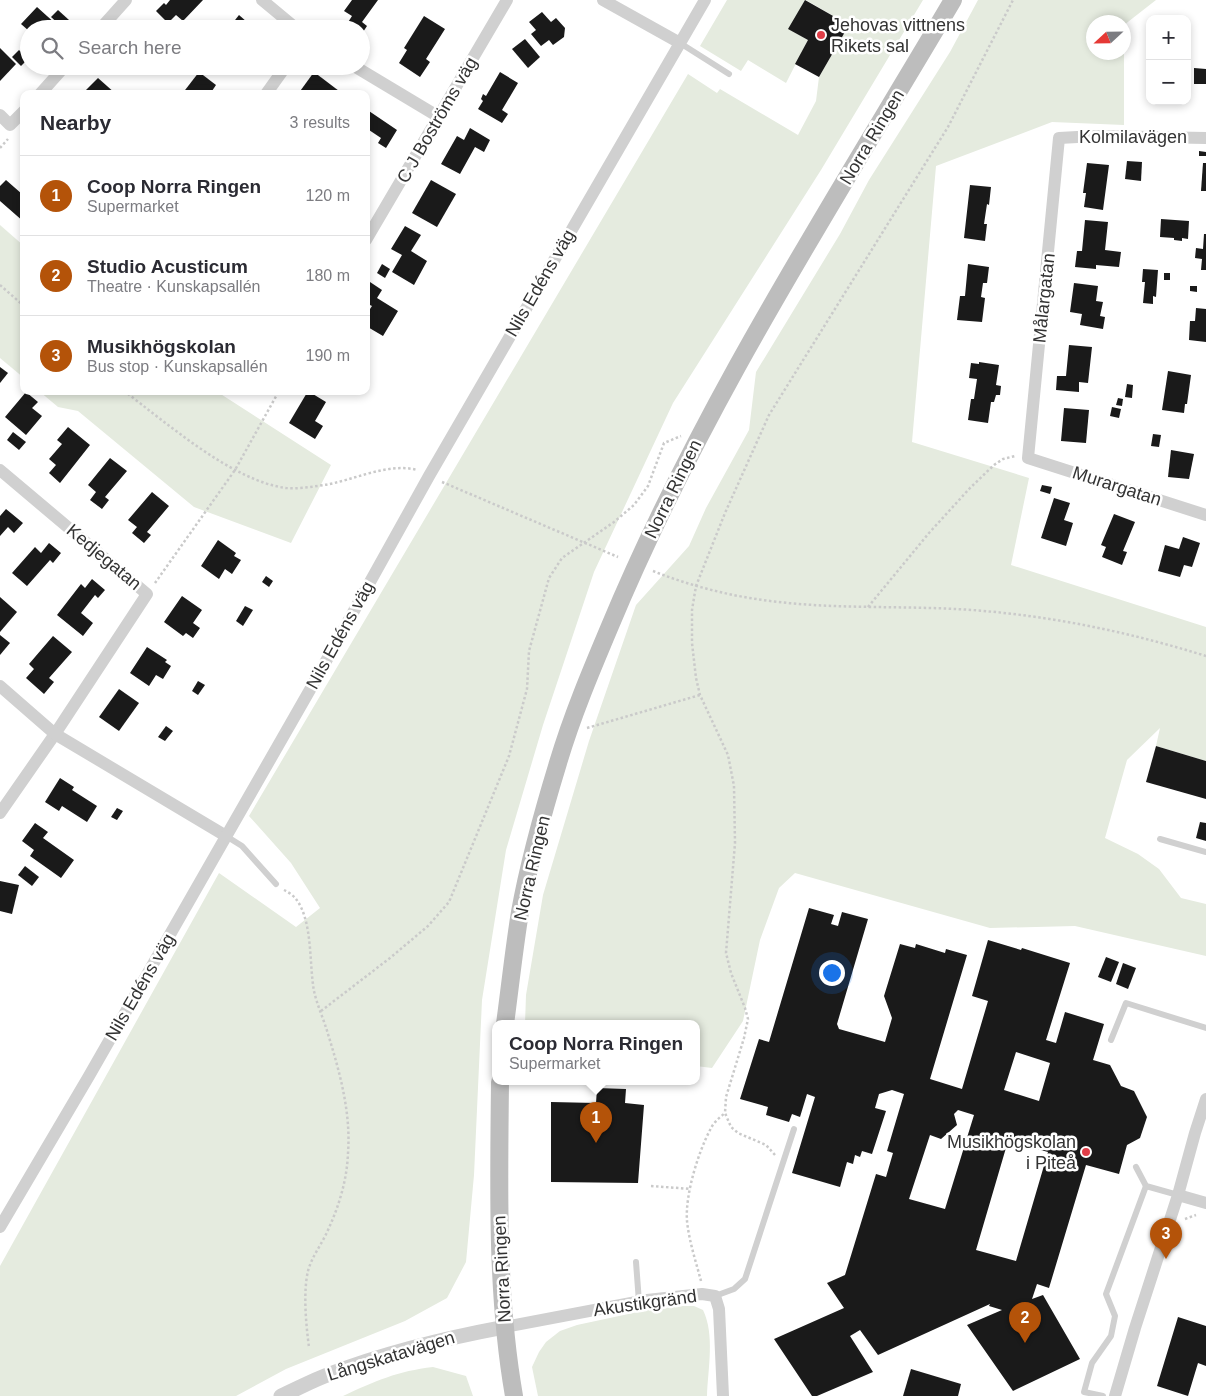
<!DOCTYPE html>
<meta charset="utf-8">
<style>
body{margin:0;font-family:Arial,sans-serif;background:#f2f2f3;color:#2b2b33}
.controls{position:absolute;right:15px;top:15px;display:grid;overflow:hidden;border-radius:10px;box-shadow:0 2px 8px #0003}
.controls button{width:45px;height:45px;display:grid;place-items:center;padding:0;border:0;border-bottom:1px solid #e1e1e2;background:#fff;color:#2b2b33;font:25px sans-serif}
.compass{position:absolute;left:1086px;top:15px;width:45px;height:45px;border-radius:50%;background:#fff;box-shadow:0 2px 8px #0003;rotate:248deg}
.you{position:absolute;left:831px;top:972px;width:18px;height:18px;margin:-12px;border:4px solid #fff;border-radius:50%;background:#1a73e8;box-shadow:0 0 0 8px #1a73e833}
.badge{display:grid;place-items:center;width:32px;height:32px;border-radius:50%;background:#b45309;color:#fff;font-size:16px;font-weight:700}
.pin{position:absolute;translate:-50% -41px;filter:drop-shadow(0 1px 2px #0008)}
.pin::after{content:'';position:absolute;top:26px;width:18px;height:15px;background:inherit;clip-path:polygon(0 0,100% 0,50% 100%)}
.popup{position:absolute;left:492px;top:1020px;width:208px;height:65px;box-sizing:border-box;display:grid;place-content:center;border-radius:10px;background:#fff;filter:drop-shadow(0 1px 4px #0005);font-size:16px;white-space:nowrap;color:#7c7c81}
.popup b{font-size:19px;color:#2b2b33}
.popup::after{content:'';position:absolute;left:50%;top:100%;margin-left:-10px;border:10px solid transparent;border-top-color:#fff}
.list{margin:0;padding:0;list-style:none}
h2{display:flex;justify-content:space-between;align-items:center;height:65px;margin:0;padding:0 20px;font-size:21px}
h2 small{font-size:16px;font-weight:400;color:#7c7c81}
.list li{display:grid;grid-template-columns:32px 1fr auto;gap:15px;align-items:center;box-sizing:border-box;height:80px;padding:0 20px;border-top:1px solid #e1e1e2}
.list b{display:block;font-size:19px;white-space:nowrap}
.list p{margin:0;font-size:16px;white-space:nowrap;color:#7c7c81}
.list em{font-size:16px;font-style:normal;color:#7c7c81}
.icon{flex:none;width:28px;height:28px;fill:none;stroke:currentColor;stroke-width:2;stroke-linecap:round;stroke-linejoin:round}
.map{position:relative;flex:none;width:1206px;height:1396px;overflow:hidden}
.search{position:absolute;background:#fff;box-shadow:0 2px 8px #0003;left:20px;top:20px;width:350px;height:55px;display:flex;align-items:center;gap:12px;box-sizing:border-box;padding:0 18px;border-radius:28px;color:#7c7c81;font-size:19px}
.panel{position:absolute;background:#fff;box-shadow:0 2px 8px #0003;left:20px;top:90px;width:350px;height:305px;border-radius:10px}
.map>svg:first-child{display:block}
</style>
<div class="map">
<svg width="1206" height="1396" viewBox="0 0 1206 1396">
<rect width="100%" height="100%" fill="#fff"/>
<!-- green -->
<g fill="#e5ebdf" fill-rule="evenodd">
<path d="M727,0H805L789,29L808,40L786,83L748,60L741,71L700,46Z"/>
<path d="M806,0H923L821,170L673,403L594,572L543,725L506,850L482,1000L474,1175L466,1262L447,1298L405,1321L286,1369L236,1396H0V1266L219,873L296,927L320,908L291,863L249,816L688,74L717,93L720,89L798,135L816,101L819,77L849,25Z"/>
<path d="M978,0H1156L1124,25V125L1052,122L936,166L912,442L1029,478L1011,565L1206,627V761L1156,746L1160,728L1127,760L1105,838L1138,854L1159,869L1181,898L1206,904V956L1075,926L990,928L795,873L779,888L760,940L743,1021L712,1068L696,1066V1024H525L526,995L543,895L589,741L636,605L689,546L706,508L749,430L756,372L840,234L869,180L950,52ZM1094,22H1124V52H1094Z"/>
<path d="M0,225L24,246V378L0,358Z"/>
<path d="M39,391H216L331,465L291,543L194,507L78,411L58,407Z"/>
<path d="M682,1306H694L703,1310C715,1335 708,1368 707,1396H538L532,1367L539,1352L546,1342L560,1331L577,1325L647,1310Z"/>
<path d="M433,1367L466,1376L473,1396H343C375,1381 398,1371 433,1367Z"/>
</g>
<!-- building -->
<g fill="#1a1a1a" fill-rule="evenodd">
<path d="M170,0H203L183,21L176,15L168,23L156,11L164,3L166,5Z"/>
<path d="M352,0H378L362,22L367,26L361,35V29H348L345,27L352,16L344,11Z"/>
<path d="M805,0L849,25L819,77L795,64L808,40L788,29Z"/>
<path d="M37,7L57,25L54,29H29V31L21,24Z"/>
<path d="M58,10L69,20L62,27L51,17Z"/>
<path d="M542,12L551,22L556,18L565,28L564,37L553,45L549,40L541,46L531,34L536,30L529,22Z"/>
<path d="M239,15L255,29H228Z"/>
<path d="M424,16L445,29L426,59L430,62L420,77L399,63L407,50L404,48Z"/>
<path d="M145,24L150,29H140Z"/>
<path d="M525,39L540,57L528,68L512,49Z"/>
<path d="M0,48L16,64L0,81Z"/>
<path d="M19,50L28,59L21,66L12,57Z"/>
<path d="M39,66H49L44,71Z"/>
<path d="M128,66H140L135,73Z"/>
<path d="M1194,68L1206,69V84H1194Z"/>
<path d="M199,72L216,85L210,94H182Z"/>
<path d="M314,72L343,94H298Z"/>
<path d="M500,72L518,83L502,110L508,114L502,123L478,109L483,101L481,99L483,94L486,96Z"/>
<path d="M98,78L116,94H88L85,91Z"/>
<path d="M366,109L397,130L386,148L378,143L381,138L369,130L366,134Z"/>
<path d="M470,128L490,140L484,152L475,147L460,174L441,164L457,136L464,140Z"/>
<path d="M1199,151L1206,152V156H1199Z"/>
<path d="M1127,161L1142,162L1141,181L1125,179Z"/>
<path d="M1087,163L1109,165L1103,210L1084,207L1086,193H1083Z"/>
<path d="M1203,163H1206V191H1201Z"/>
<path d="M6,180L22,194L24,192V222L0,201V186Z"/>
<path d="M431,180L456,194L437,227L412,213Z"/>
<path d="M970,185L991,187L989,205L987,204L984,224H987L985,241L964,238Z"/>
<path d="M1161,219L1189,221L1188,239L1182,238V241L1174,240V238L1160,237Z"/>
<path d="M1085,220L1108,222L1105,250L1121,252L1119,267L1096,265V269L1075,267L1077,251H1082Z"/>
<path d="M405,226L421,235L411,251L427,261L414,285L392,272L402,255L391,249Z"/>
<path d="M1204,234H1206V270H1201L1202,259L1195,258L1196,248L1203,249Z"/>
<path d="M382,264L390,269L385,278L377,273Z"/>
<path d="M968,264L989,267L987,283H983L981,297L985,298L982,322L957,320L960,296H965Z"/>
<path d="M1143,269L1158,270L1156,297L1153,296V304L1143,303L1145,282H1142Z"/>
<rect x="1164" y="273" width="6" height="7"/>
<path d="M370,282L382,290L377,298L398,311L383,336L366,326V315L372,306L366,303V289Z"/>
<path d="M1074,283L1098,286L1096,301L1103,302L1100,316L1105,317L1103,329L1080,325L1082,314L1070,312Z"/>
<path d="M1190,286H1197V292L1190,291Z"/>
<path d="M1196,308L1206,309V342L1189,340L1190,321H1195Z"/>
<path d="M1069,345L1092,347L1088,383L1079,382V392L1056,390L1057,376H1066Z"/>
<path d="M979,362L999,365L996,385L1001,386L1000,395H996L994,402H991L988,423L968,420L971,399H974L977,379L969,378L971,363L979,364Z"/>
<path d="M0,367L8,373L0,383Z"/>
<path d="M1168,371L1191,375L1187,404H1185L1184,413L1162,410Z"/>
<path d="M1127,384L1133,385L1132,398L1125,397Z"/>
<path d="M308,391L326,402L315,421L323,426L315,439L289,423Z"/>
<path d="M26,392L38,402L32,408L42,416L26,435L5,417Z"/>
<path d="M1118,398L1123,399L1122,406L1116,405Z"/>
<path d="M1112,407L1121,409L1119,418L1110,416Z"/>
<path d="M1064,408L1089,410L1086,443L1061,441Z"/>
<path d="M68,427L90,445L60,483L49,473L56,465L49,459L62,444L57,440Z"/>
<path d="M13,432L26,442L19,450L7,440Z"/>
<path d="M1153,434L1161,435L1159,447L1151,446Z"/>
<path d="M1171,450L1194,454L1189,479L1168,477Z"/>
<path d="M110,458L127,471L105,497L109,500L102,509L90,500L96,492L88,485Z"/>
<path d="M1042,485L1052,487L1050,494L1040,491Z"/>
<path d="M152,492L169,506L147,532L151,535L144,543L132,533L137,527L128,520Z"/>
<path d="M1054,498L1070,503L1064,520L1073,523L1066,546L1041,538Z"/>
<path d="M6,509L23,523L14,533L8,527L0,536V516Z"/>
<path d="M1114,514L1135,522L1123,551L1127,552L1122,565L1102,557L1106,547L1101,545Z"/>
<path d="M1183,537L1200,543L1192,567L1184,565L1180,577L1158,571L1165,545L1179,549Z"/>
<path d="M218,540L236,553L234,556L241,560L232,574L225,569L219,579L201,566Z"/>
<path d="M49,543L61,553L53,563L50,560L27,586L12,573L35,547L41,553Z"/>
<path d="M266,576L273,581L269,587L262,582Z"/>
<path d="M92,579L105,590L98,598L95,595L81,613L93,623L83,636L57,615L81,584L85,588Z"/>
<path d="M182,596L202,610L193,623L200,628L193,638L186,633L183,636L164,622Z"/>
<path d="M0,597L17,612L0,632Z"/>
<path d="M245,606L253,610L243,626L236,621Z"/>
<path d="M0,635L10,643L0,655Z"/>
<path d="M53,636L72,652L49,678L54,682L44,694L26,678L34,669L29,664Z"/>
<path d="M147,647L167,660L165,662L171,666L163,679L156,675L149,686L130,673Z"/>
<path d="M198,681L205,685L198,695L192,691Z"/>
<path d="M119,689L139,703L119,731L99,717Z"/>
<path d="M166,726L173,731L165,741L158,737Z"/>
<path d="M1156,746L1206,761V799L1146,782Z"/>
<path d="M60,778L74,787L72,790L97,806L87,822L62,806L59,811L45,802Z"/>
<path d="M117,808L123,811L117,820L111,817Z"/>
<path d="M1200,822L1206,823V841L1196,838Z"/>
<path d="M35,823L48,832L43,838L74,860L61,878L30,856L34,850L22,841Z"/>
<path d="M25,866L39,877L32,886L18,875Z"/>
<path d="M0,881L19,885L12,914L0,911Z"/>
<path d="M809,908L834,915L831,924L838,926L842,912L868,919L837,1024L839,1029L885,1042L892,1018L884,996L900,944L915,948L916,944L945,953L946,949L967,955L930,1079L962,1089L988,1001L972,996L988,940L1021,950L1022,948L1070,963L1046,1040L1056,1043L1065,1012L1104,1024L1093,1060L1110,1065L1121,1086L1134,1091L1147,1117L1140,1138L1127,1145L1119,1174L1086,1165L1049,1288L1037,1284L1032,1299L1043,1295L1080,1359L1013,1391L967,1325L1002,1310L989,1306L990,1304L878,1355L860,1330L850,1336L873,1372L817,1396H812L774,1339L844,1308L827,1283L845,1275L876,1174L886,1177L893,1153L887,1151L904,1094L892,1090L879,1094L875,1108L886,1111L872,1154L862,1151L860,1157L855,1155L853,1164L847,1162L840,1187L792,1173L815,1097L807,1094L800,1117L792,1114L789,1122L766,1115L768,1107L740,1099L759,1039L769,1042ZM1016,1052L1050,1063L1039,1101L1004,1090ZM958,1110L974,1115L945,1209L909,1199L930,1135L941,1139L957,1125L954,1114ZM1008,1141L1048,1152L1016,1261L976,1250Z"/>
<path d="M1106,957L1119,962L1111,982L1098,977Z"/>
<path d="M1123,963L1136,968L1128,989L1116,984Z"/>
<path d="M597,1088L626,1089L625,1103L644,1105L638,1183L551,1182V1102L596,1103Z"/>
<path d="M1178,1317L1206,1326V1366L1198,1363L1188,1396L1157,1386Z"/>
<path d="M911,1369L961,1384L958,1396H903Z"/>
</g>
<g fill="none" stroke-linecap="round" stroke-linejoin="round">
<!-- path -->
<g stroke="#cacaca" stroke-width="2.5" stroke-dasharray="2.5 2.5" stroke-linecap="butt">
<path d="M0,148L8,139"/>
<path d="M0,285L24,306"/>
<path d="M124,391C167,423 232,481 286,488C298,489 311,487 324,485C352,481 388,462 417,470"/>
<path d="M442,482L618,557"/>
<path d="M653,571C688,585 726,595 763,600C832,610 902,605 972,610C1052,616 1129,632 1206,656"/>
<path d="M155,583L235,470L279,391"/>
<path d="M868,607L929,533L970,488L994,465L1003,459L1015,456"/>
<path d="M587,728L700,695"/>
<path d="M284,890C288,892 293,895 296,899C313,921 309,964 314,991C317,1005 324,1020 328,1034C340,1073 351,1113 348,1153C347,1180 339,1206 328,1230C322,1244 312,1256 308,1271C303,1292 306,1325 309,1347"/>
<path d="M321,1011L390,958L428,926L449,902L509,756L527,689L529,651L549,578L562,558L614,522L634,505L648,486L664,443L681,436"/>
<path d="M775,1155L766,1145L738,1133L731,1127L725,1113L726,1097L744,1038L748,1019L745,1008L731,973L726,953L735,843L734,786L728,755L700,695L696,678L692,643V610L696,586L725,513L769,415L948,127L1013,0"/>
<path d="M651,1186L691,1189"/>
<path d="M1185,1219L1196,1215"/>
<path d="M701,1281C696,1262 689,1241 687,1221C685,1195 698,1153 710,1130C713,1123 719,1118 725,1113"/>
</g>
<!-- service -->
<g stroke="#d0d0d0" stroke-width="6">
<path d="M680,43L729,74"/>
<path d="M226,836L242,846L276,884"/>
<path d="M1160,839L1206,852"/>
<path d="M1111,1040L1126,1003L1206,1028"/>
<path d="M1136,1167L1146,1186L1178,1195"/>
<path d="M636,1262L639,1302"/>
<path d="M715,1296L734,1289L745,1279L794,1129"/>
<path d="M1103,1396L1084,1392L1092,1363L1111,1336L1115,1316L1106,1294L1146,1186"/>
</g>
<!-- minor -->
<g stroke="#d0d0d0" stroke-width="12">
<path d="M262,0L297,29"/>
<path d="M603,0L680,43"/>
<path d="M100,29L126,0"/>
<path d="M354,66L439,117"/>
<path d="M40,94L65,66"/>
<path d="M266,94L286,66"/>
<path d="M0,115L10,125L24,111"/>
<path d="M1206,138L1096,136L1059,138L1028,458L1206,515"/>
<path d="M366,240L507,0"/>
<path d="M0,470L147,594L55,734L0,813"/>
<path d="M0,686L55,734L226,836"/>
<path d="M1178,1195L1195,1133L1206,1099"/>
<path d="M0,1227L89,1076L311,688L429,476L705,0"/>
<path d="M505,1327L647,1300L702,1294L715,1296L719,1309L723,1396"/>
<path d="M1115,1396L1135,1328L1178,1195L1206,1203"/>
</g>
<!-- tertiary -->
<path stroke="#d0d0d0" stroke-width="15" d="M281,1396C297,1389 313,1380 330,1374C387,1352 446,1338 505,1327"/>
<!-- secondary -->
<g stroke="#bdbdbd" stroke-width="18">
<path d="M505,1024C510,987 514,949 520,912C529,862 543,812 558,763C572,716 591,671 610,626C702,405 832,205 953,0"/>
<path d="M500,1082C499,1186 496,1293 514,1396"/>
</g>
</g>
<!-- markers -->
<g fill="#e03e48" stroke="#fff" stroke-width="2">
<circle cx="821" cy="35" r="5"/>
<circle cx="1086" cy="1152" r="5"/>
</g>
<g text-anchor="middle" stroke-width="5" stroke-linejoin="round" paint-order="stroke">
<!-- poi labels -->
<g font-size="18" fill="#333" stroke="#fff" text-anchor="start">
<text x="831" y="31">Jehovas vittnens<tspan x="831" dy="21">Rikets sal</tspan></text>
<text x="1076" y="1148" text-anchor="end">Musikhögskolan<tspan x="1076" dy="21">i Piteå</tspan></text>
</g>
<!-- street labels -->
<g font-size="18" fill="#333" stroke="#fff">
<text transform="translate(437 120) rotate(-60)" y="6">C J Boströms väg</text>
<text transform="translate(872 137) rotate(-59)" y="6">Norra Ringen</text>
<text x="1133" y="143">Kolmilavägen</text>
<text transform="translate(540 283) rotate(-60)" y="6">Nils Edéns väg</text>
<text transform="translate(1044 298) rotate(-84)" y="6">Målargatan</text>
<text transform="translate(1117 486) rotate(18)" y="6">Murargatan</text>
<text transform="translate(673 489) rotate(-64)" y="6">Norra Ringen</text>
<text transform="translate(104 557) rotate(40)" y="6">Kedjegatan</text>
<text transform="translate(340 635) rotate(-61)" y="6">Nils Edéns väg</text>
<text transform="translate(532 868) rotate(-77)" y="6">Norra Ringen</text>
<text transform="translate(140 987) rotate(-60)" y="6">Nils Edéns väg</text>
<text transform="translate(502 1269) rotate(-93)" y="6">Norra Ringen</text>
<text transform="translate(645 1303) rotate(-8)" y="6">Akustikgränd</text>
<text transform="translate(391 1356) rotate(-17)" y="6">Långskatavägen</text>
</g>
</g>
</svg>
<div class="controls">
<button>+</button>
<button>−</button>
</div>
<svg class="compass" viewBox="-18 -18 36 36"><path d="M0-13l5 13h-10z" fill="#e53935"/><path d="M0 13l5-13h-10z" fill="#7c7c81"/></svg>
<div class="you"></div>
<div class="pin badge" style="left:596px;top:1143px">1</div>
<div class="popup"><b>Coop Norra Ringen</b>Supermarket</div>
<div class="pin badge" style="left:1025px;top:1343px">2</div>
<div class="pin badge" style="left:1166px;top:1259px">3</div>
<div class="search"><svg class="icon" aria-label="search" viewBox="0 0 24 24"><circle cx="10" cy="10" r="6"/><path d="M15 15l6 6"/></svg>Search here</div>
<section class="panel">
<h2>Nearby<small>3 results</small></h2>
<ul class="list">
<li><span class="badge">1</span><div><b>Coop Norra Ringen</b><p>Supermarket</p></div><em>120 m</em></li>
<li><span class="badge">2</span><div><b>Studio Acusticum</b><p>Theatre · Kunskapsallén</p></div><em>180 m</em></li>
<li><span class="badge">3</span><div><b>Musikhögskolan</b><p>Bus stop · Kunskapsallén</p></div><em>190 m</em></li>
</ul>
</section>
</div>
